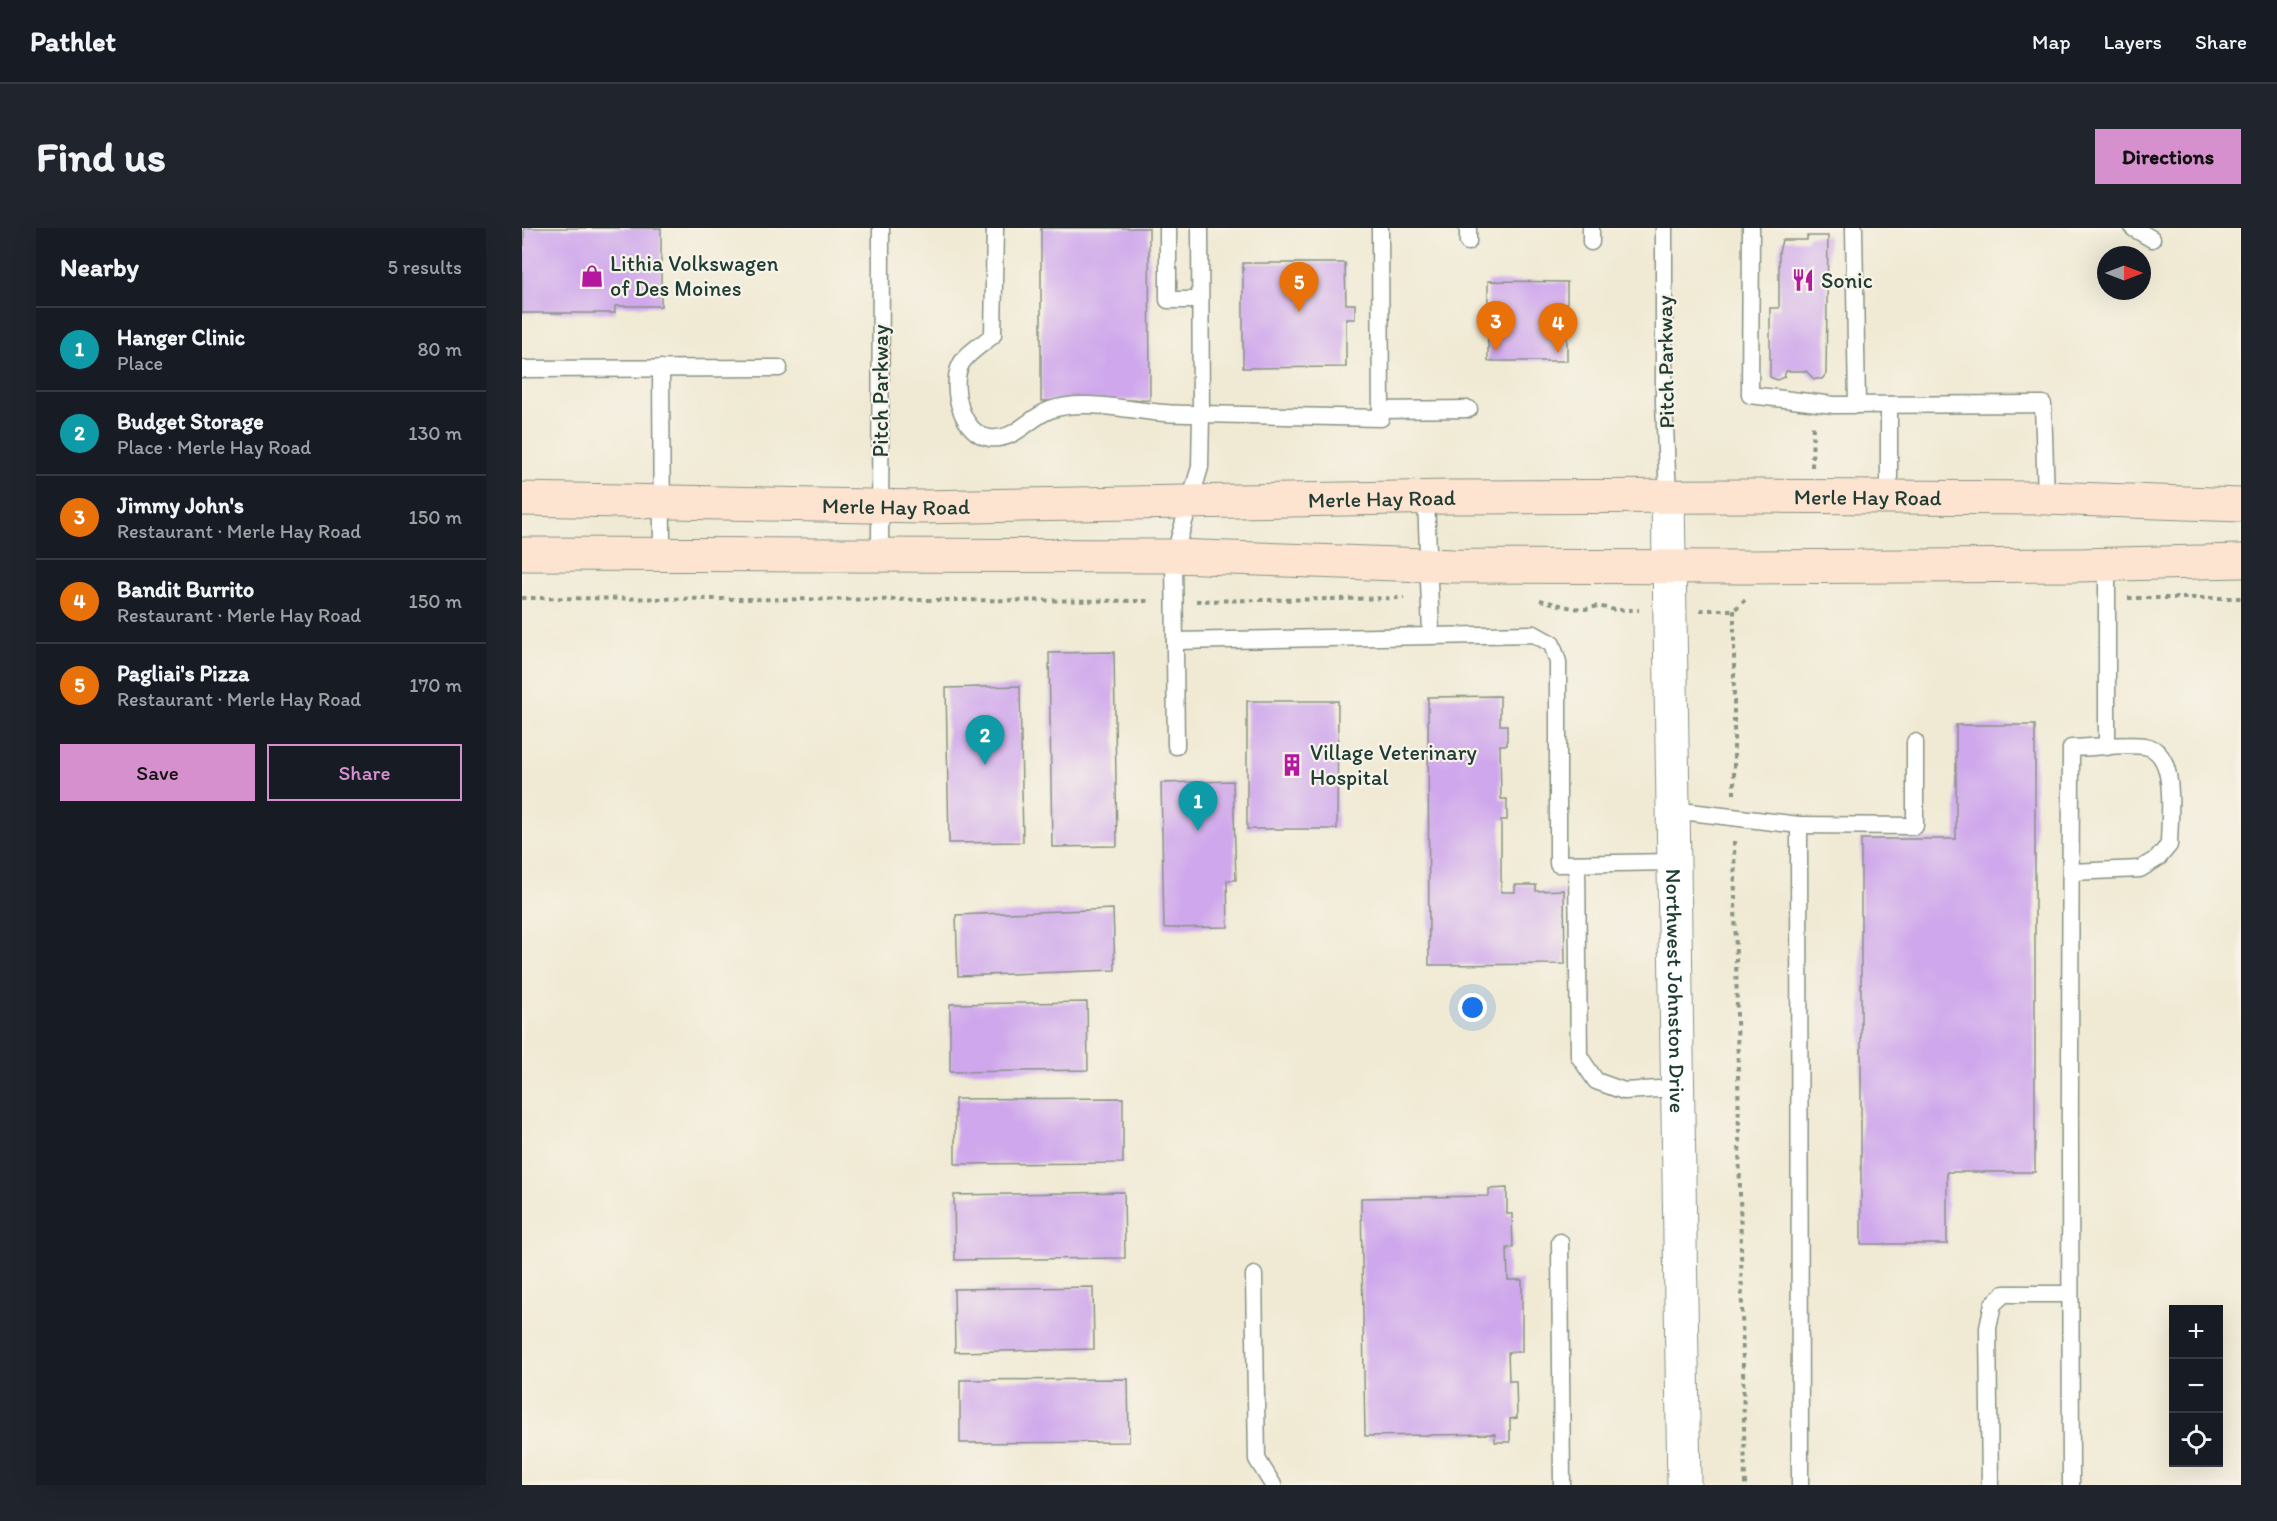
<!DOCTYPE html>
<meta charset="utf-8">
<style>
body{margin:0;font-family:Itim,sans-serif;background:#20242c;color:#f1f3f6}
.controls{position:absolute;right:18px;bottom:18px;display:grid;overflow:hidden;border-radius:0px;box-shadow:0 6px 24px #0002}
.controls button{width:54px;height:54px;display:grid;place-items:center;padding:0;border:0;border-bottom:2px solid #363941;background:#171b24;color:#f1f3f6;font:30px sans-serif}
.compass{position:absolute;left:1575px;top:18px;width:54px;height:54px;border-radius:50%;background:#171b24;box-shadow:0 6px 24px #0002;rotate:90deg}
.you{position:absolute;left:951px;top:780px;width:21px;height:21px;margin:-15px;border:4px solid #fff;border-radius:50%;background:#1a73e8;box-shadow:0 0 0 9px #1a73e833}
.badge{display:grid;place-items:center;width:39px;height:39px;border-radius:50%;background:#d690ce;color:#fff;font-size:20px;font-weight:700}
.pin{position:absolute;translate:-50% -50px;filter:drop-shadow(0 2px 3px #0008)}
.pin::after{content:'';position:absolute;top:32px;width:21px;height:18px;background:inherit;clip-path:polygon(0 0,100% 0,50% 100%)}
.list{margin:0;padding:0;list-style:none}
h2{display:flex;justify-content:space-between;align-items:center;height:78px;margin:0;padding:0 24px;font-size:26px}
h2 small{font-size:20px;font-weight:400;color:#9ea1a6}
.list li{display:grid;grid-template-columns:39px 1fr auto;gap:18px;align-items:center;box-sizing:border-box;height:84px;padding:0 24px;border-top:2px solid #363941}
.list b{display:block;font-size:22px;white-space:nowrap}
.list p{margin:0;font-size:20px;white-space:nowrap;color:#9ea1a6}
.list em{font-size:20px;font-style:normal;color:#9ea1a6}
.actions{display:flex;gap:12px;padding:18px 24px}
.actions a{flex:1;padding:14px 0;border:2px solid #d690ce;border-radius:0px;text-align:center;font-size:21px;color:#d690ce}
.actions .main{background:#d690ce;color:#111}
.icon{flex:none;width:33px;height:33px;fill:none;stroke:currentColor;stroke-width:2;stroke-linecap:round;stroke-linejoin:round}
.map{position:relative;flex:none;width:1719px;height:1257px;overflow:hidden;border-radius:0px}
header{display:flex;align-items:center;gap:36px;box-sizing:border-box;height:84px;padding:0 30px;background:#171b24;border-bottom:2px solid #363941}
header strong{font-size:28px}
nav{display:flex;gap:33px;margin-inline-start:auto;font-size:21px}
.intro{display:flex;align-items:center;justify-content:space-between;box-sizing:border-box;height:144px;padding:0 36px}
h1{margin:0;font-size:42px}
.button{padding:15px 27px;border-radius:0px;background:#d690ce;color:#111;font-size:21px;font-weight:700}
main{display:flex;gap:36px;padding:0 36px}
aside{flex:1;background:#171b24;border-radius:0px;box-shadow:0 6px 24px #0002}
.map>svg:first-child{display:block}
</style>
<header>
<strong>Pathlet</strong>
<nav><a>Map</a><a>Layers</a><a>Share</a></nav>
</header>
<div class="intro"><h1>Find us</h1><a class="button">Directions</a></div>
<main>
<aside>
<h2>Nearby<small>5 results</small></h2>
<ul class="list">
<li><span class="badge" style="background:#0f9aa8">1</span><div><b>Hanger Clinic</b><p>Place</p></div><em>80 m</em></li>
<li><span class="badge" style="background:#0f9aa8">2</span><div><b>Budget Storage</b><p>Place · Merle Hay Road</p></div><em>130 m</em></li>
<li><span class="badge" style="background:#e8710a">3</span><div><b>Jimmy John's</b><p>Restaurant · Merle Hay Road</p></div><em>150 m</em></li>
<li><span class="badge" style="background:#e8710a">4</span><div><b>Bandit Burrito</b><p>Restaurant · Merle Hay Road</p></div><em>150 m</em></li>
<li><span class="badge" style="background:#e8710a">5</span><div><b>Pagliai's Pizza</b><p>Restaurant · Merle Hay Road</p></div><em>170 m</em></li>
</ul>
<div class="actions"><a class="main">Save</a><a>Share</a></div>
</aside>
<div class="map">
<svg width="1719" height="1257" viewBox="0 0 1719 1257">
<rect width="100%" height="100%" fill="#f7f3e8"/>
<filter id="ink" filterUnits="userSpaceOnUse"><feTurbulence type="fractalNoise" baseFrequency=".0167" numOctaves="2"/><feDisplacementMap in="SourceGraphic" scale="12" xChannelSelector="R" yChannelSelector="G"/><feConvolveMatrix kernelMatrix="1 2 1 2 8 2 1 2 1" color-interpolation-filters="sRGB"/></filter>
<filter id="wash" filterUnits="userSpaceOnUse"><feTurbulence type="fractalNoise" baseFrequency=".008" numOctaves="4" result="noise"/><feDisplacementMap in="SourceGraphic" scale="24" xChannelSelector="R" yChannelSelector="G"/><feGaussianBlur stdDeviation="1.35" result="paint"/><feColorMatrix in="noise" values="0 0 0 0 0 0 0 0 0 0 0 0 0 0 0 0 0 1.4 0 .05"/><feComposite in="paint" operator="in"/></filter>
<g filter="url(#wash)">
<rect width="100%" height="100%" fill="#f0ead4"/>
<g id="blocks">
<!-- building -->
<g fill="#cfa7ec">
<path d="M2,0H139V78H93V85H0V17H2Z"/>
<path d="M519,0H627L628,172L519,173Z"/>
<path d="M1285,8H1306L1304,146L1300,151H1292L1284,143H1264L1262,149L1255,152L1248,149V80H1257V24L1260,12H1285Z"/>
<path d="M721,35H823L824,76H833V91H824V139L721,140Z"/>
<path d="M966,53L1045,54V133H966Z"/>
<path d="M592,424L595,618L530,619L527,425Z"/>
<path d="M498,458L501,614L427,615L424,460Z"/>
<path d="M978,468V497H985V517H978L979,571H985V592H979V664H993V657H1014V663L1042,662L1043,736L907,737L906,469Z"/>
<path d="M725,473H816L815,601H725Z"/>
<path d="M1434,497H1513V944H1425V1016H1339V611H1434Z"/>
<path d="M711,553L714,652H705L706,699L642,700L639,555Z"/>
<path d="M591,681L593,742L436,748L434,687Z"/>
<path d="M565,774L566,842L428,844V776Z"/>
<path d="M601,870V935L433,936V871Z"/>
<path d="M985,960V986H990L991,1020H985L986,1052H1000V1124H986L987,1153H994L995,1190L988,1191V1214H973V1206L843,1208L839,970L967,968V961Z"/>
<path d="M602,964L603,1030L433,1032L432,967Z"/>
<path d="M571,1059L572,1121L433,1124L432,1061Z"/>
<path d="M606,1151L607,1214L438,1215V1152Z"/>
</g>
</g>
</g>
<g filter="url(#ink)">
<use href="#blocks" fill-opacity="0" stroke="#889484" stroke-width="1.5"/>
<g fill="none" stroke-linecap="round" stroke-linejoin="round">
<!-- service casing -->
<g stroke="#889484" stroke-width="19">
<g id="service">
<path d="M473,0L471,107C461,116 443,126 438,138C428,161 440,206 468,210C493,213 506,190 528,182C560,170 608,183 642,185C654,186 666,186 679,186L678,0"/>
<path d="M646,0V72H678"/>
<path d="M946,0V14"/>
<path d="M1069,0V14"/>
<path d="M1142,0V175L1146,269"/>
<path d="M1229,0L1228,167L1312,177L1521,176L1524,270"/>
<path d="M1332,0L1335,177"/>
<path d="M1611,0L1630,11"/>
<path d="M139,140L140,326"/>
<path d="M0,141L257,140"/>
<path d="M859,182L947,181"/>
<path d="M1367,269V177"/>
<path d="M904,270L909,407"/>
<path d="M358,326L359,0"/>
<path d="M653,413L1012,406L1030,416L1036,434V636L1152,634"/>
<path d="M654,518L652,328L678,239L679,186L859,190L858,0"/>
<path d="M1585,519V336"/>
<path d="M1151,582L1277,597L1278,1257"/>
<path d="M1277,597L1393,598V514"/>
<path d="M1055,636L1057,828L1074,853L1102,863L1155,860"/>
<path d="M1549,644L1618,641L1636,630L1647,617C1647,591 1657,524 1623,518C1603,515 1571,520 1549,520C1548,766 1547,1011 1549,1257"/>
<path d="M1038,1014L1040,1257"/>
<path d="M732,1047L735,1231L751,1257"/>
<path d="M1468,1257L1466,1100L1471,1076L1482,1066H1547"/>
</g>
</g>
<!-- tertiary casing -->
<g stroke="#889484" stroke-width="35">
<g id="tertiary">
<path id="s1" d="M1146,269L1162,1257"/>
</g>
</g>
<!-- secondary casing -->
<g stroke="#889484" stroke-width="35">
<g id="secondary">
<path id="s2" d="M0,271L399,279L929,269L1225,268L1524,270L1719,277"/>
<path d="M0,326L652,328L931,338L1224,339L1556,337L1719,333"/>
</g>
</g>
<!-- path -->
<g stroke="#889484" stroke-width="4" stroke-dasharray="4.5 4.5" stroke-linecap="butt">
<path d="M1290,239L1291,196"/>
<path d="M0,370L630,373"/>
<path d="M1606,370H1719"/>
<path d="M1018,372L1050,380L1063,381L1076,378L1093,382H1117"/>
<path d="M674,373L882,370"/>
<path d="M1178,382H1212L1223,372"/>
<path d="M1212,382V566"/>
<path d="M1212,613L1223,1257"/>
</g>
<!-- service -->
<use href="#service" stroke="#fff" stroke-width="16"/>
<!-- tertiary -->
<use href="#tertiary" stroke="#fff" stroke-width="33"/>
<!-- secondary -->
<use href="#secondary" stroke="#fde4d1" stroke-width="33"/>
</g>
</g>
<!-- icons -->
<defs>
<g id="shop-bare" transform="scale(1.8)"><path d="M-5-2.5h2.3a2.7 3.5 0 0 1 5.4 0H5L5.5 6h-11ZM-1.5-2.5h3a1.5 2.3 0 0 0-3 0Z" fill="#b5179e" stroke="#f7f3e8" stroke-width="2.5" paint-order="stroke"/></g>
<g id="restaurant-bare" transform="scale(1.8)"><path d="M-5-6h1v4h1v-4h1v4h1v-4h1v5L-1.5 .5V6h-2V.5L-5-1ZM5-6V6H3V1.5H1.5Q1.5-4 5-6Z" fill="#b5179e" stroke="#f7f3e8" stroke-width="2.5" paint-order="stroke"/></g>
<g id="building-bare" transform="scale(1.8)"><path d="M-4-6H4V6H1V3H-1V6H-4ZM-2.5-4.3h1.7v1.8h-1.7ZM.8-4.3h1.7v1.8H.8ZM-2.5-1h1.7V.8h-1.7ZM.8-1h1.7V.8H.8Z" fill="#b5179e" stroke="#f7f3e8" stroke-width="2.5" paint-order="stroke"/></g>
</defs>
<g fill-rule="evenodd">
<use href="#shop-bare" x="70" y="48"/>
<use href="#restaurant-bare" x="1281" y="52"/>
<use href="#building-bare" x="770" y="537"/>
</g>
<g text-anchor="middle" stroke-width="4.5" stroke-linejoin="round" paint-order="stroke">
<!-- poi labels -->
<g font-size="22" fill="#1f3d34" stroke="#f7f3e8" text-anchor="start">
<text x="88" y="43">Lithia Volkswagen<tspan x="88" dy="25">of Des Moines</tspan></text>
<text x="1299" y="60">Sonic</text>
<text x="788" y="532">Village Veterinary<tspan x="788" dy="25">Hospital</tspan></text>
</g>
<!-- street labels -->
<g font-size="22" fill="#1f3d34" stroke="#f7f3e8">
<text transform="translate(1143 134) rotate(-91)" y="8">Pitch Parkway</text>
<text transform="translate(358 163) rotate(-90)" y="8">Pitch Parkway</text>
<text dy="8" stroke="none"><textPath href="#s2" startOffset="1346">Merle Hay Road</textPath></text>
<text dy="8" stroke="none"><textPath href="#s2" startOffset="860">Merle Hay Road</textPath></text>
<text dy="8" stroke="none"><textPath href="#s2" startOffset="374">Merle Hay Road</textPath></text>
<text dy="8" stroke="none"><textPath href="#s1" startOffset="494">Northwest Johnston Drive</textPath></text>
</g>
</g>
</svg>
<div class="controls">
<button>+</button>
<button>−</button>
<button><svg class="icon" aria-label="locate" viewBox="0 0 24 24"><circle cx="12" cy="12" r="6"/><path d="M12 2v4M12 18v4M2 12h4M18 12h4"/></svg></button>
</div>
<svg class="compass" viewBox="-18 -18 36 36"><path d="M0-13l5 13h-10z" fill="#e53935"/><path d="M0 13l5-13h-10z" fill="#9ea1a6"/></svg>
<div class="you"></div>
<div class="pin badge" style="left:676px;top:603px;background:#0f9aa8">1</div>
<div class="pin badge" style="left:463px;top:537px;background:#0f9aa8">2</div>
<div class="pin badge" style="left:974px;top:123px;background:#e8710a">3</div>
<div class="pin badge" style="left:1036px;top:125px;background:#e8710a">4</div>
<div class="pin badge" style="left:777px;top:84px;background:#e8710a">5</div>
</div>
</main>
